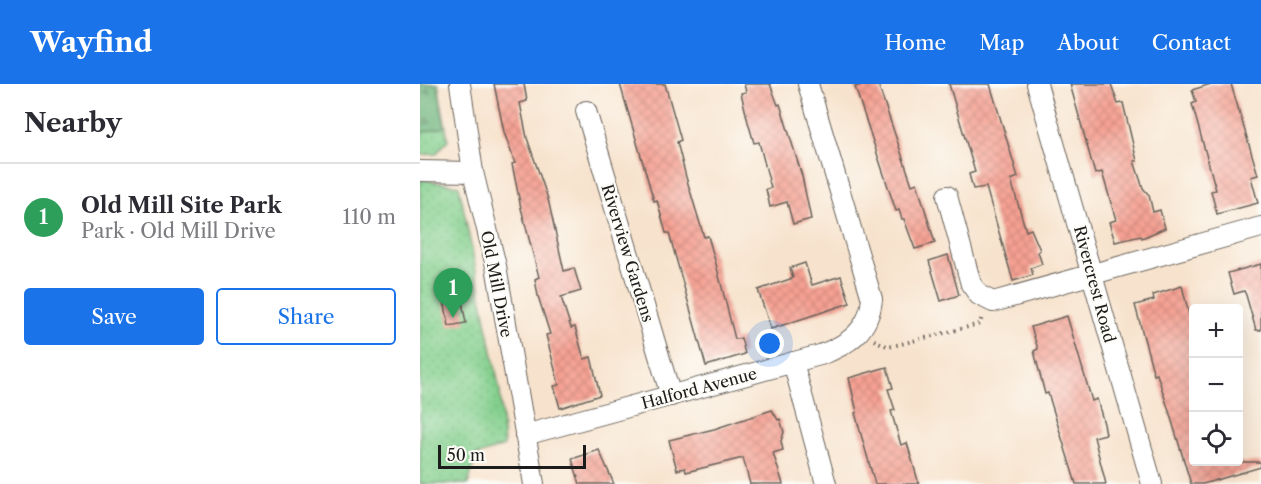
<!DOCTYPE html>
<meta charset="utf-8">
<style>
body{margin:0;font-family:"Libre Caslon Text",serif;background:#f2f2f3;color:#2b2b33}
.controls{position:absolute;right:18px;bottom:18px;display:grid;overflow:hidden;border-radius:6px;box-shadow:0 6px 24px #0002}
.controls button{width:54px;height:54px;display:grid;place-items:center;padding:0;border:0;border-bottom:2px solid #e1e1e2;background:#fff;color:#2b2b33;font:30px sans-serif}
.scale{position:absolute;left:18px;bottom:15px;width:148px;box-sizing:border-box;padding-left:6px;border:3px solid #1c1c1c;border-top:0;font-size:16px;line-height:21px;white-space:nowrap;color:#1c1c1c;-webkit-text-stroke:4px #fdfcf7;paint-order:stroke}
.you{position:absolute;left:350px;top:260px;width:21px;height:21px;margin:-15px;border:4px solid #fff;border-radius:50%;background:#1a73e8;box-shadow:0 0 0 9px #1a73e833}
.badge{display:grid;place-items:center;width:39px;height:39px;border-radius:50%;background:#1a73e8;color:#fff;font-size:20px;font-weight:700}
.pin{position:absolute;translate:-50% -50px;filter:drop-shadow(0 2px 3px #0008)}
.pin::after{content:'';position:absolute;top:32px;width:21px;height:18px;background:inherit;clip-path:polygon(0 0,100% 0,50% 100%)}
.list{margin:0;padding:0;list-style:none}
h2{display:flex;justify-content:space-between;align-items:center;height:78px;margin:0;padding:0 24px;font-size:26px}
h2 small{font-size:20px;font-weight:400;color:#7c7c81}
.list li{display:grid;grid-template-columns:39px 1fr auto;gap:18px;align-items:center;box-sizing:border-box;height:108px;padding:0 24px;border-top:2px solid #e1e1e2}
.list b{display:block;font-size:22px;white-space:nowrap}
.list p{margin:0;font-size:20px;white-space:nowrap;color:#7c7c81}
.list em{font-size:20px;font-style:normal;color:#7c7c81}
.actions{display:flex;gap:12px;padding:18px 24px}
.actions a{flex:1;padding:14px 0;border:2px solid #1a73e8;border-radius:6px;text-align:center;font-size:21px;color:#1a73e8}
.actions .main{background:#1a73e8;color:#fff}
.icon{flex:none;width:33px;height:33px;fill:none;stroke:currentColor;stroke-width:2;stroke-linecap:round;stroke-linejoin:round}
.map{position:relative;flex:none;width:841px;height:400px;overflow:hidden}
header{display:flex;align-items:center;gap:36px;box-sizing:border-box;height:84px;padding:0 30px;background:#1a73e8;color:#fff}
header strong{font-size:28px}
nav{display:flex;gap:33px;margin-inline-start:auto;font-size:21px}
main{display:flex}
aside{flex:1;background:#fff}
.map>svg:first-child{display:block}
</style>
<header>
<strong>Wayfind</strong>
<nav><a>Home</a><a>Map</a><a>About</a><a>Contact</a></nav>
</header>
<main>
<aside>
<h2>Nearby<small></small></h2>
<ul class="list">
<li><span class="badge" style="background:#2e9e5b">1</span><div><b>Old Mill Site Park</b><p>Park · Old Mill Drive</p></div><em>110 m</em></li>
</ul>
<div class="actions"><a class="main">Save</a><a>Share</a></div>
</aside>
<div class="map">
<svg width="841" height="400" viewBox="0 0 841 400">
<defs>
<pattern id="green-dots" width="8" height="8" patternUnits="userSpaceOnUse" patternTransform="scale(1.5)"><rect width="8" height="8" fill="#83cf8d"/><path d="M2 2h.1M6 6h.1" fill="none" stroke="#71b179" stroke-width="1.8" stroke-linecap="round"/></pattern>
<pattern id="forest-firs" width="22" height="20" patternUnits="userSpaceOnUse" patternTransform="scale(1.5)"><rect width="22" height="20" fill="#6ab278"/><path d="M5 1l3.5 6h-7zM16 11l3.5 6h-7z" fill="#569062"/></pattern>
<pattern id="building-cross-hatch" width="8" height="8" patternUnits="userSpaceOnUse" patternTransform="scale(1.5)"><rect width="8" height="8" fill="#f5a092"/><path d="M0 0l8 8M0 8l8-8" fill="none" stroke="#d1897d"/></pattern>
</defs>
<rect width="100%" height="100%" fill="#fdfcf7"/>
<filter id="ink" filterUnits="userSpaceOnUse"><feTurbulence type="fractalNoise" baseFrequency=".0167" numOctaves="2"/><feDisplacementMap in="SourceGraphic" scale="12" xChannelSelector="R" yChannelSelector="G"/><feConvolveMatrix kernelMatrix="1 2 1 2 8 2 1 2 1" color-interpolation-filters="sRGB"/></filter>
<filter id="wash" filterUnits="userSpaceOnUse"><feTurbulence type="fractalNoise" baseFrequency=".008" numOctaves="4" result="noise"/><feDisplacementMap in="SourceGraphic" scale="24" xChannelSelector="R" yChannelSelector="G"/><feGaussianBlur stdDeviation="1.35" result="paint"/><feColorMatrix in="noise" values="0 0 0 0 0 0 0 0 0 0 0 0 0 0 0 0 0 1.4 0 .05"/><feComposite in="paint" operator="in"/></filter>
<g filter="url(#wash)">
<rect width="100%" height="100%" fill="#f7e3cd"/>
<!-- green -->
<g fill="url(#green-dots)" stroke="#507654" stroke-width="1.5">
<path d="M0,0H18L28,56L16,70L0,71Z"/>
<path d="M0,95L39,102L80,307L84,362L56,372L48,400H0Z"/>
</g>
<!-- forest -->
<path fill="url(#forest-firs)" stroke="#43674a" stroke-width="1.5" d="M0,0H18L25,43L0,49Z"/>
<g id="blocks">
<!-- building -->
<g fill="url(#building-cross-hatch)">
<path d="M74,0H104L107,17L100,19L107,54L128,115L144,187L154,184L161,207L141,213L151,244L155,243L164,275L171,273L180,311L140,324L134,302L139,301L126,251L130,250L118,212L115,195L119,193L101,124L92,80L95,79L84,48Z"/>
<path d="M200,0H245L261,56L257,58L266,93L284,153L288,152L296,180L315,255L321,254L325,270L286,282L249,149H246L237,116L234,117Z"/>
<path d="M324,0H350L358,21L360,20L382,92L391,135L373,140L367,118L350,123L346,105L351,104L339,58L334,59L328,38L321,9L326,8Z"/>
<path d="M446,0H458L492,101L497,99L515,159L495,165L484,135H482L479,126L476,127L435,3Z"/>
<path d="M529,0H570L598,93L591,96L606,147L611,145L620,166L618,168L622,180L611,184L613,191L593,197L566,103L553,105L549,90L555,88Z"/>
<path d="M650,0H691L698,20L703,19L717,77H714L723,104L729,111L733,128L740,126L745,144L722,154L721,152L695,158L689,138L696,136L682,88L675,90Z"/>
<path d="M791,0H811L838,91L831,93L838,119L797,130L791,107L796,106L772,20L776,18L772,6Z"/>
<path d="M528,171L539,211L521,217L509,177Z"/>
<path d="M385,179L392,201L421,192L430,219L351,245L338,206L373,194L370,184Z"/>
<path d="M841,180V246H836L826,211L824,207L814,210L808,189Z"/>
<path d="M762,202L774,250V378H841V383L783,400H771L748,324L737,290L734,291L715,221L734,216L733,211Z"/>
<path d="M40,207L46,239L29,242L23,211Z"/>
<path d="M647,232L672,317L677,315L684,340L686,350L674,353L686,400H656L628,309L625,310L614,267L618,265L611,243Z"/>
<path d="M467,283L473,304L468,305L475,326L471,327L481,361L487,359L499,400H455L435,329L437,328L429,294Z"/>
<path d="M352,326L358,336L360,335L364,348L361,357L363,366L353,369L363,400H330L323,374L266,388L265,384L257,386L249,356L294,345Z"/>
<path d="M179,366L194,400H160L152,375Z"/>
</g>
</g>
</g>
<g filter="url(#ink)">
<use href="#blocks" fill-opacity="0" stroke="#69625a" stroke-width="1.5"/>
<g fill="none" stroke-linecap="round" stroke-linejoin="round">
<!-- minor casing -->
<g stroke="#69625a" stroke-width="22">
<g id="minor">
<path d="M40,0L53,88L76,182L114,400"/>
<path d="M617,0L732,400"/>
<path d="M166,27L251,312"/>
<path d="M0,87L53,88"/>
<path d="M527,112L551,200L559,211L573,218L841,143"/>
<path d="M373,278L406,400"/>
<path d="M105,351L400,271C428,261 449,247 452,215L388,0"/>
</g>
</g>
<!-- path -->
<path stroke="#69625a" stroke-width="4" stroke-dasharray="1.5 4.5" stroke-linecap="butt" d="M454,256L469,263L560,240L562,232"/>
<!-- minor -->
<use href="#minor" stroke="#fff" stroke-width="20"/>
</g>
</g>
<g text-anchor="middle" stroke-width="4.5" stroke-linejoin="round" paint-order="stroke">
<!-- street labels -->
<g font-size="16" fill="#1c1c1c" stroke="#fdfcf7">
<text transform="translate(208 169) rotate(73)" y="6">Riverview Gardens</text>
<text transform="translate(77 200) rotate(79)" y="6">Old Mill Drive</text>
<text transform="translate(675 200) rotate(75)" y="6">Rivercrest Road</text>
<text transform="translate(279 304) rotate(-15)" y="6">Halford Avenue</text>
</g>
</g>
</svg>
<div class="controls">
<button>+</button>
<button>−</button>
<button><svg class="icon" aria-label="locate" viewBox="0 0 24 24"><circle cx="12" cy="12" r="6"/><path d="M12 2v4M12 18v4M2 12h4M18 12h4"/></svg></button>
</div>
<div class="scale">50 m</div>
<div class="you"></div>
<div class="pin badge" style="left:33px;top:234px;background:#2e9e5b">1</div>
</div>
</main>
